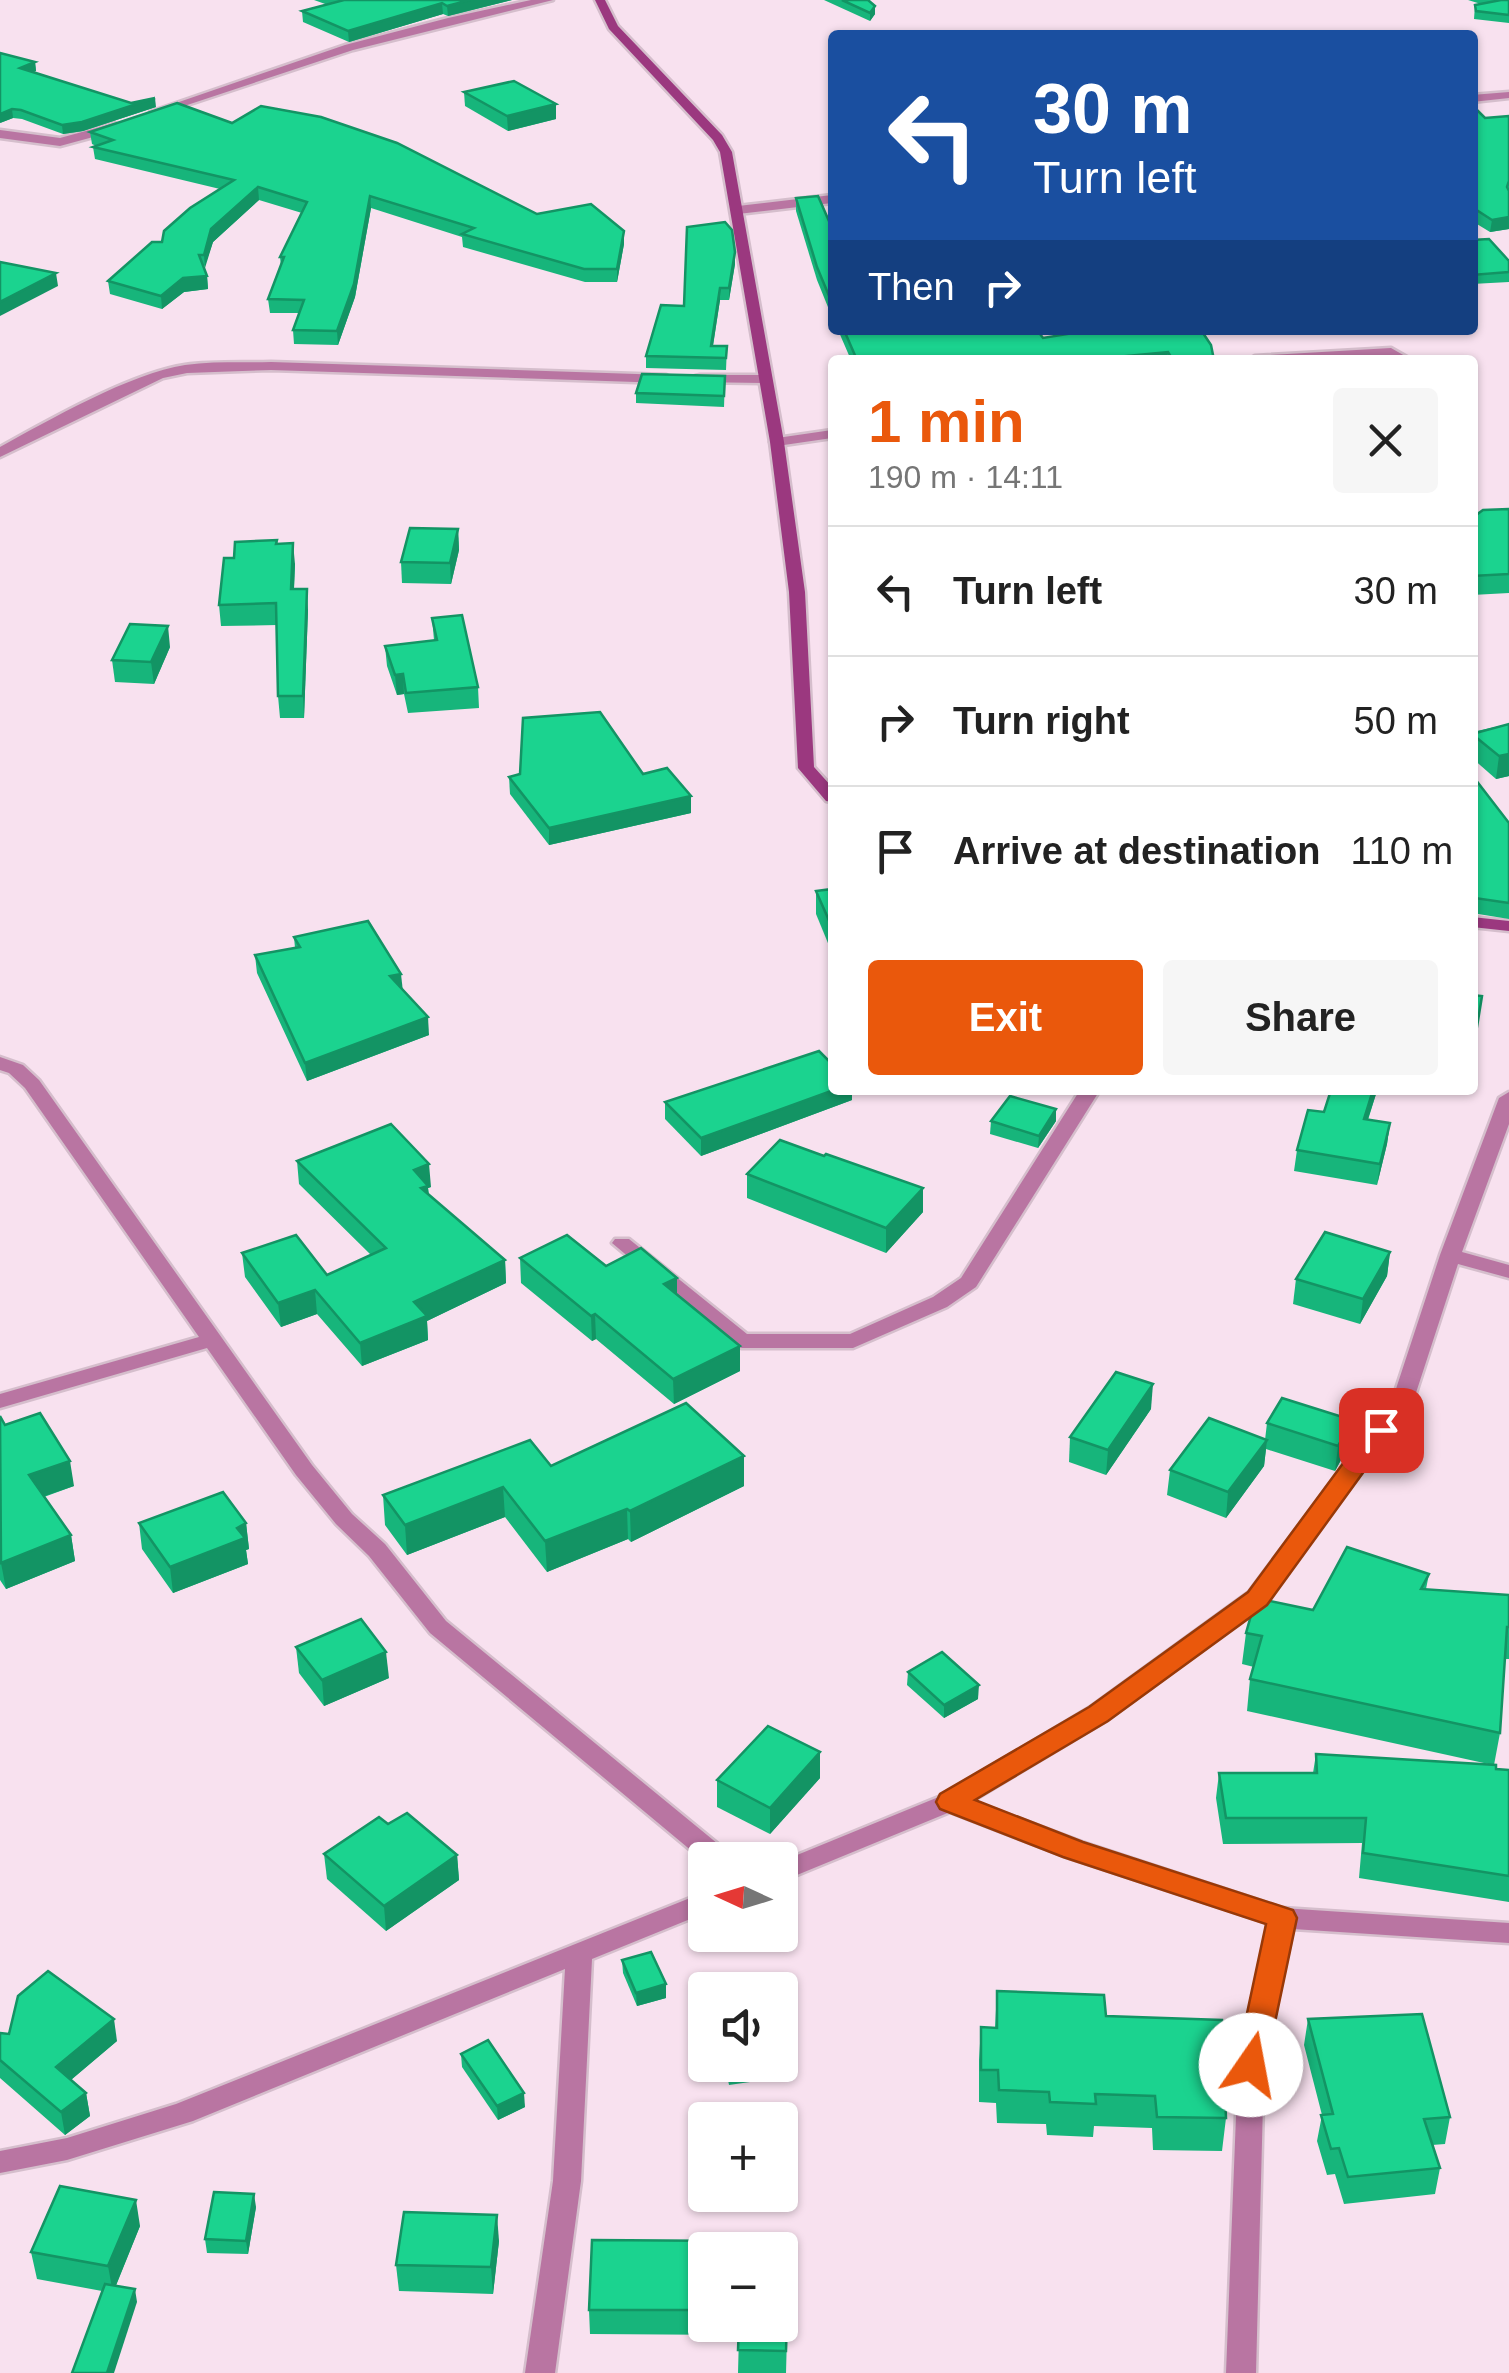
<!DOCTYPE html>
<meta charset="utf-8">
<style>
:root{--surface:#fff;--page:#f6f6f6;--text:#222;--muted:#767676;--line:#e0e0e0;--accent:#ea580c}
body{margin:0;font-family:Helvetica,sans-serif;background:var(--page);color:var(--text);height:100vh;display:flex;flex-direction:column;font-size:38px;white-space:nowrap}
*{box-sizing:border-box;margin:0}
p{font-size:32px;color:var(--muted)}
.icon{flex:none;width:55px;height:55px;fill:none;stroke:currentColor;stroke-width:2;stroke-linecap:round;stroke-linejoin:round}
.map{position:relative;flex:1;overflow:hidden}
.details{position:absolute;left:828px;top:355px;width:650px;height:740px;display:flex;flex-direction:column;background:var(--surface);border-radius:10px;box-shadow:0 2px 8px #0004}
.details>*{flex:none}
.banner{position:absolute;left:828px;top:30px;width:650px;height:305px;border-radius:10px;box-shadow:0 2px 8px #0004;background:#1a4fa0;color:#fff;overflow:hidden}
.needle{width:65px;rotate:274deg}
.tools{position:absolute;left:688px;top:1842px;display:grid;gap:20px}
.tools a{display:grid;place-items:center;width:110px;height:110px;border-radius:10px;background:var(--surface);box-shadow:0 2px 8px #0004;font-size:50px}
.pin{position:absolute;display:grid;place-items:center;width:85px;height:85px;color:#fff;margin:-42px;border-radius:20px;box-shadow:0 5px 15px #0006}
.me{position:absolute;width:110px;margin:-55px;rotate:12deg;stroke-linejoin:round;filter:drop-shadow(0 0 8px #0008)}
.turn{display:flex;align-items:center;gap:35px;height:210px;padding:0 40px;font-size:45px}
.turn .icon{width:130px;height:130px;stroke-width:2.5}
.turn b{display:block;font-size:70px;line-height:85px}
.then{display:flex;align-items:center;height:95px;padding:0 40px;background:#0003;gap:20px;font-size:38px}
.round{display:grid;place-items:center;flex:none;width:105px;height:105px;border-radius:10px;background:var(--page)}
.headline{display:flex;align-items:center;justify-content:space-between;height:170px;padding:0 40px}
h1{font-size:60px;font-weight:600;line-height:75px;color:var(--accent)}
.cta{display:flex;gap:20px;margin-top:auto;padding:20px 40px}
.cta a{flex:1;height:115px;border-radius:10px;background:var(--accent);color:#fff;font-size:40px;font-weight:600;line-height:115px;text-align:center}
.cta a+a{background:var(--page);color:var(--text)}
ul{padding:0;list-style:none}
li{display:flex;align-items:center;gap:30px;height:130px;padding:0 40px;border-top:2px solid var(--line)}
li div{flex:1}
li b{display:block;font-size:38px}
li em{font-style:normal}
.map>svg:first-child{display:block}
</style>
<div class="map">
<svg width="1509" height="2373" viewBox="0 0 1509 2373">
<rect width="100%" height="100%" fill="#f8e1ef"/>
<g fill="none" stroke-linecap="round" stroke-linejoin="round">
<defs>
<g id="street">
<path d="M531 0H553L353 50 160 114 150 112 345 45 448 18Z"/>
<path d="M1509 92V98L1472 102V95Z"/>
<path d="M115 123 121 127 119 130 60 146 0 138V130L60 138Z"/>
<path d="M832 195V203L738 214 732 210 738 206Z"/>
<path d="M1391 348 1412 360H1395L1389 356 1248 360 1255 356Z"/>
<path d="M271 362 666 375 673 379 666 383 271 370 187 373 163 378 0 457V447C49 420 131 373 185 365 213 361 243 363 271 362Z"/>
<path d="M700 375H763L770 379 763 383 695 382V376Z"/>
<path d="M832 430V438L777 446 770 442 777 438Z"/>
<path d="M0 1057 23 1065 39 1080 312 1465 352 1514 385 1544 446 1621 729 1853 733 1860 705 1862 430 1633 369 1556 336 1524 296 1475 207 1348 0 1408V1394L199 1337 25 1088 9 1073 0 1070Z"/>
<path d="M1080 1090H1100L976 1287 947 1307 853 1348H742L735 1346 612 1243 615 1239H629L747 1334H850L933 1297 961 1278Z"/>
<path d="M1509 1092V1124L1462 1252 1509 1265V1278L1458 1264 1413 1402 1265 1604 1107 1720 972 1801 1082 1842 1282 1908 1509 1923V1943L1293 1929 1264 2065 1256 2373H1226L1238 2065 1268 1923 1064 1856 950 1812 780 1882V1862L941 1796 1089 1708 1249 1592 1392 1401 1440 1255 1499 1098Z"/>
<path d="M705 1892V1913L592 1959 581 2181 555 2373H525L553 2181 565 1969 193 2121 67 2160 0 2173V2151L67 2138 176 2104Z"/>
</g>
<g id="secondary">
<path d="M595 0H605L618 26 722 135 732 152 784 442 805 592 814 767 832 787V802L826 801 798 768 789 592 770 442 720 152 713 140 609 29Z"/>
<path d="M1472 917 1509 921V931L1472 927Z"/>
</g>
</defs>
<!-- street casing -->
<use href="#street" stroke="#d5becc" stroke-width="5"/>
<!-- secondary casing -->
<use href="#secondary" stroke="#d5becc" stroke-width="5"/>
<!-- street -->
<use href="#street" fill="#b975a2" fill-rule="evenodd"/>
<!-- secondary -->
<use href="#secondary" fill="#9b387f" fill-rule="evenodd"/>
</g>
<!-- wall -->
<g fill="#17b57b">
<path d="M314 0H512L448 16 443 14 349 42 303 22 302 11 328 5Z"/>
<path d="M824 0H868L875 14 870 21Z"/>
<path d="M1468 0H1509V23L1474 19 1475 5 1481 4Z"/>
<path d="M35 62 36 71 32 72 131 103 156 107 83 131 63 134 22 119 13 118 0 123Z"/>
<path d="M464 92 556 104V119L508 131 465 106Z"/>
<path d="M1472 105 1485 118 1509 116V229L1490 232 1472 221Z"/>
<path d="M232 123 537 214 624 231V244L617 282H585L463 247 462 237 371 208 355 297 338 345 294 344 293 330 299 313H270L268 299 281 266 280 257 302 213 259 200 213 242 204 268 207 276 208 289 184 292 162 309 110 294 108 281 162 242 220 189 95 159 93 147 96 146 92 144 90 132Z"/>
<path d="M796 198 832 228V317L817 280 796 211Z"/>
<path d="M1472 240 1509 261V282L1472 284Z"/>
<path d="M735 252V264L729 300H720L713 346H727L726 370 646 368V356Z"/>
<path d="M838 330H1037L1043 338 1092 330 1214 360H851Z"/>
<path d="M725 376 724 407 636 403V393Z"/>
<path d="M1509 509V593L1472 595V518Z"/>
<path d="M458 529 459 550 451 584 402 583 401 562Z"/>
<path d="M277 544 295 564 294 589 308 610 304 718H280L278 696 277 625 221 626 219 605 234 558Z"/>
<path d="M432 618 478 687 479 708 408 713 404 694 397 695 387 666 385 646 434 640Z"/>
<path d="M170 647 154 684 115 682 112 660Z"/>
<path d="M1509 724V776L1496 779 1472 758V732Z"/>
<path d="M520 774H643L691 813 549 845 510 794 509 777Z"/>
<path d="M1472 775 1509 823V919L1472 913Z"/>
<path d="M832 889V948H830L816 914V891Z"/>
<path d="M294 937 403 990 429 1035 307 1081 257 973 255 955 295 948Z"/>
<path d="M1472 995 1482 996 1473 1054H1472Z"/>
<path d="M832 1090H852V1100L701 1156 665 1119V1102Z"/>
<path d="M1376 1094 1368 1120 1390 1123 1387 1144 1377 1185 1294 1171 1297 1150 1324 1112Z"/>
<path d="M1056 1109V1121L1038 1148 990 1134 991 1121Z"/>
<path d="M824 1156 923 1188V1212L886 1253 747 1198V1174Z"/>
<path d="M297 1161 431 1187 428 1188 429 1195 505 1260 506 1283 427 1321 428 1340 362 1366 317 1314 281 1327 245 1277 242 1253 327 1275 371 1255 299 1184Z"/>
<path d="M1390 1252 1387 1276 1360 1324 1293 1304 1296 1279Z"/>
<path d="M520 1258 606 1266 677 1278V1295L740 1346V1371L674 1404 596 1339 592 1341 521 1283Z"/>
<path d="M1151 1409 1106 1475 1069 1462 1070 1437Z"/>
<path d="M0 1416 5 1425 74 1486 44 1497 71 1535 75 1561 6 1589 0 1580Z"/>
<path d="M1352 1420 1349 1445 1335 1471 1266 1449 1264 1466 1226 1518 1167 1495 1170 1470 1265 1440 1267 1423Z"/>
<path d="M551 1466 744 1486 631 1542 628 1539 547 1572 505 1517 407 1555 385 1525 383 1495Z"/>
<path d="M139 1523H246L249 1549 246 1550 248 1564 173 1593 142 1549Z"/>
<path d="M1429 1574 1426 1589 1509 1595V1659H1505L1500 1733 1494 1765 1496 1769 1509 1770V1902L1359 1878 1362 1843 1223 1844 1216 1798 1219 1773H1313L1316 1754 1493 1765 1247 1711 1250 1679 1254 1667 1242 1664 1246 1633Z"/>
<path d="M296 1647 389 1678 324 1706 299 1673Z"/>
<path d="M908 1672 978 1699 944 1718 907 1685Z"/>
<path d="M820 1752V1778L770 1834 717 1807V1780Z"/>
<path d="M388 1824 457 1855 459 1880 386 1931 327 1879 324 1854Z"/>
<path d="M622 1960 666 1984V1998L637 2006 623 1973Z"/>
<path d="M997 1991 1106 2016 1226 2118 1222 2151 1153 2150 1152 2128 1094 2126 1093 2137 1047 2135 1046 2124 997 2123 996 2103 979 2102V2060L981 2027 995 2028Z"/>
<path d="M1308 2019 1450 2117 1445 2144 1432 2145 1440 2168 1435 2194 1344 2204 1335 2174 1327 2175 1317 2141 1322 2115 1304 2045Z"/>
<path d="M0 2033 117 2041 71 2080 86 2093 90 2116 65 2135 0 2078Z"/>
<path d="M461 2054 525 2107 498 2120 462 2067Z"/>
<path d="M725 2065H770V2079L729 2085Z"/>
<path d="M256 2207 248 2254 207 2253 205 2239Z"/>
<path d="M140 2226 116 2285 137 2302 102 2291 37 2279 31 2252Z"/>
<path d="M499 2241 493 2294 399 2291 396 2265Z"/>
<path d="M705 2250V2325H780L789 2261 786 2373H738L739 2335 590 2334 589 2310Z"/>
</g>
<!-- shaded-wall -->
<g fill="#139464">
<path d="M470 0H512L448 16 447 6Z"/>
<path d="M442 3 443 14 349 42 348 31Z"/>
<path d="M875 6V14L870 21V13Z"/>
<path d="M35 62 36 71 21 77 20 68Z"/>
<path d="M155 98 156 107 83 131 63 134 62 125Z"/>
<path d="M556 104V119L508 131 507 116Z"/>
<path d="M12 109 13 118 0 123V114Z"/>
<path d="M258 187 259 200 213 242 205 268 204 255 211 229Z"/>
<path d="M370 196 371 208 355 297 338 345 337 331Z"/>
<path d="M1509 217V229L1490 232 1492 220Z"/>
<path d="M624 231V244L617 282V269Z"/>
<path d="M735 252V264L729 300V288Z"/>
<path d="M56 273 58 286 0 316V302Z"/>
<path d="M207 276 208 289 184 292 162 309 161 296 183 278Z"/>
<path d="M720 288V300L711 358V346Z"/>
<path d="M1168 352 1167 360H1085Z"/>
<path d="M458 529 459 550 451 584 450 563Z"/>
<path d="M293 543 295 564 293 610 291 589Z"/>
<path d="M307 589 308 610 304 718 303 696Z"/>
<path d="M168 626 170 647 154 684 151 662Z"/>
<path d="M403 674 404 694 397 695 395 675Z"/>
<path d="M1509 754V776L1496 779 1499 756Z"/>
<path d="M691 796V813L549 845V828Z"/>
<path d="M832 924V948H830L831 925Z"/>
<path d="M401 974 403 992 390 976Z"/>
<path d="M428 1017 429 1035 307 1081 305 1063Z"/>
<path d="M834 1090H852V1100L701 1156V1138Z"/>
<path d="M1373 1090H1376V1094L1361 1140 1364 1119Z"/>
<path d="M1056 1109V1121L1038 1148 1039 1136Z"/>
<path d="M1390 1123 1387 1144 1377 1185 1380 1164Z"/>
<path d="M429 1164 431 1187 428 1188 430 1209 414 1170Z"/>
<path d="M923 1188V1212L886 1253V1228Z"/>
<path d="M1390 1252 1387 1276 1360 1324 1363 1299Z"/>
<path d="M505 1260 506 1283 427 1321 428 1340 362 1366 360 1343 414 1302Z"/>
<path d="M677 1278V1302L664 1284Z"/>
<path d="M315 1290 317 1314 281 1327 278 1303Z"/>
<path d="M595 1314 596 1339 592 1341 591 1316Z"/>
<path d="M740 1346V1371L674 1404 673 1379Z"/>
<path d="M1153 1384 1151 1409 1106 1475 1108 1450Z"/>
<path d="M1352 1420 1349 1445 1335 1471 1338 1446Z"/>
<path d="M1267 1440 1264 1466 1226 1518 1228 1492Z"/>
<path d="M744 1456V1486L631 1542 630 1511Z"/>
<path d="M70 1461 74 1486 33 1500 29 1475Z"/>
<path d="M503 1487 505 1517 407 1555 405 1525Z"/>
<path d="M627 1509 628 1539 547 1572 545 1541Z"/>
<path d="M246 1523 249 1549 246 1550 248 1564 173 1593 170 1567 237 1528Z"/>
<path d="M71 1535 75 1561 6 1589 1 1563Z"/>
<path d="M386 1652 389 1678 324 1706 322 1680Z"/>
<path d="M979 1685 978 1699 944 1718V1705Z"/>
<path d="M820 1752V1778L770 1834V1808Z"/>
<path d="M457 1855 459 1880 386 1931 384 1906Z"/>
<path d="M666 1984V1998L637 2006 636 1993Z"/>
<path d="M114 2019 117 2041 60 2089 56 2067Z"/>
<path d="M86 2093 90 2116 65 2135 61 2112Z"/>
<path d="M524 2093 525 2107 498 2120 497 2106Z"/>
<path d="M254 2194 256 2207 248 2254 246 2241Z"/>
<path d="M136 2200 140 2226 113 2293 108 2266Z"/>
<path d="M497 2215 499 2241 493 2294 491 2267Z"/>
<path d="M135 2289 137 2302 114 2373H107Z"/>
</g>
<!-- building -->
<g fill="#1bd38f" stroke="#139464" stroke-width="2.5">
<path d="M344 0H470L447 6 442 3 348 31 302 11Z"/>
<path d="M842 0H868L875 6 870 13Z"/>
<path d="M1501 0H1509V15L1476 11 1475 5Z"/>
<path d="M0 53 35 62 20 68 131 103 155 98 82 122 62 125 21 110 12 109 0 114Z"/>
<path d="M514 81 556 104 507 116 464 92Z"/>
<path d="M177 103 232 123 261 106 321 117 397 143 537 214 591 204 624 231 617 269H584L462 234 474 228 370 196 354 284 337 331 293 330 304 300 268 299 284 257H280L307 202 258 187 211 229 204 255H199L207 276 183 278 161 296 108 281 152 242H162L164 231 190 208 234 180 93 147 113 140 90 132Z"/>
<path d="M1472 105 1485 118 1509 116V181L1507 187 1509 191V217L1492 220 1472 207Z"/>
<path d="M818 196 832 228V303L817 267 796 198Z"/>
<path d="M725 222 732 230 735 252 729 288H720L711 346H727L726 358 646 356 661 305 684 306 687 227Z"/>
<path d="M1489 239 1509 261V272L1472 275V240Z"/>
<path d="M0 262 56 273 0 302Z"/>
<path d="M844 330H1037L1043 338 1092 330H1201L1211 345 1214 360H1173L1168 352 1085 360H857Z"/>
<path d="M642 374 725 376 724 396 636 393Z"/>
<path d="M1509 509V574L1472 576V518L1483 510Z"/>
<path d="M410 528 458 529 450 563 401 562Z"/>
<path d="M277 540 276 544 293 543 291 589H307L303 696H278L276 603 219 605 224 558H234L235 542Z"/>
<path d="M462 615 478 687 406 693 403 674 395 675 385 646 437 640 432 618Z"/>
<path d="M130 624 168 626 151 662 112 660Z"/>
<path d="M600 712 643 774 667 768 691 796 549 828 509 777 520 774 523 718Z"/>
<path d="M1509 724V754L1499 756 1472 734Z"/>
<path d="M1472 775 1509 823V903L1475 898 1472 900Z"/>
<path d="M832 889V924L831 925 816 891Z"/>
<path d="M368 921 401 974 390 976 428 1017 305 1063 255 955 300 947 294 937Z"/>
<path d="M1472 995 1482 996 1476 1033H1472Z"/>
<path d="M819 1051 832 1064V1090H834L701 1138 665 1102Z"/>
<path d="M1331 1090H1373L1364 1119 1390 1123 1380 1164 1297 1150 1308 1110 1324 1112Z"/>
<path d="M1010 1096 1056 1109 1039 1136 991 1121Z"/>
<path d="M391 1124 429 1164 414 1170 428 1186 421 1188 505 1260 414 1302 427 1316 360 1343 315 1290 278 1303 242 1253 296 1235 327 1275 386 1248 297 1161Z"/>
<path d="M780 1140 824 1156 826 1154 923 1188 886 1228 747 1174Z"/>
<path d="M1325 1232 1390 1252 1363 1299 1296 1279Z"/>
<path d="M567 1235 606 1266 641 1248 677 1278 664 1284 740 1346 673 1379 595 1314 591 1316 520 1258Z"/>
<path d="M1116 1372 1153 1384 1108 1450 1070 1437Z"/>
<path d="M1282 1398 1352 1420 1338 1446 1267 1423Z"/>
<path d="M686 1403 744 1456 630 1511 627 1509 545 1541 503 1487 405 1525 383 1495 530 1440 551 1466Z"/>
<path d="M40 1413 70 1461 29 1475 71 1535 1 1563 0 1416 5 1425Z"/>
<path d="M1209 1418 1267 1440 1228 1492 1170 1470Z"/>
<path d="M223 1492 246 1523 237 1528 245 1538 170 1567 139 1523Z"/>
<path d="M1347 1547 1429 1574 1421 1589 1509 1595V1627H1507L1500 1733 1250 1679 1262 1636 1246 1633 1256 1598 1313 1610Z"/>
<path d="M361 1619 386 1652 322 1680 296 1647Z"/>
<path d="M942 1652 979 1685 944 1705 908 1672Z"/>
<path d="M768 1726 820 1752 770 1808 717 1780Z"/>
<path d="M1316 1754 1496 1765V1769L1509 1770V1876L1363 1853 1366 1818H1226L1219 1773H1317Z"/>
<path d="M407 1813 457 1855 384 1906 324 1854 379 1817 388 1824Z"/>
<path d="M651 1952 666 1984 636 1993 622 1960Z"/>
<path d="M48 1971 114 2019 56 2067 86 2093 61 2112 0 2060V2033L9 2034 18 1996Z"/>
<path d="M997 1991 1104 1995 1106 2016 1222 2020 1226 2118 1157 2117 1155 2096 1095 2094 1096 2104 1050 2102 1049 2092 999 2090 998 2070H981V2027L997 2028Z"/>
<path d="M1422 2014 1450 2117 1424 2119 1440 2168 1348 2177 1339 2148 1331 2149 1321 2115 1333 2114 1308 2019Z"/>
<path d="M488 2040 524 2093 497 2106 461 2054Z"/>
<path d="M727 2065H770V2066L729 2071Z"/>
<path d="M60 2186 136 2200 108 2266 31 2252Z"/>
<path d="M214 2192 254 2194 246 2241 205 2239Z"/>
<path d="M404 2212 497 2215 491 2267 396 2265Z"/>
<path d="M592 2240 737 2241 736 2250H705V2310H589Z"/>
<path d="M780 2260 789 2261 786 2351 738 2350 739 2325H780Z"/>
<path d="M105 2284 135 2289 107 2373H72Z"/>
</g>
<!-- route -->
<path fill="#ea580c" stroke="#983908" stroke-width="2.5" d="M1381 1422 1394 1430 1267 1605 1108 1721 975 1800 1083 1842 1293 1910 1297 1918 1266 2065 1262 2074 1251 2077 1240 2074 1236 2065 1266 1924 1063 1857 940 1809 936 1802 940 1794 1089 1707 1248 1592 1372 1424Z"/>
</svg>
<div class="tools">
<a><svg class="needle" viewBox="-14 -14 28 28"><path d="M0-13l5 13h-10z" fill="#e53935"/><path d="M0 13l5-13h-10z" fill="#767676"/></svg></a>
<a><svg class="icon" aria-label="sound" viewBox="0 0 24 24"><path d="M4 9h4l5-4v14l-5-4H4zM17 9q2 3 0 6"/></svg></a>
<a>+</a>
<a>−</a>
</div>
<div class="pin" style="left:1381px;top:1430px;background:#d93025"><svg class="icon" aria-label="arrive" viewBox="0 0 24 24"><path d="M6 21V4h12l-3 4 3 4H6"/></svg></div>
<svg class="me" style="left:1251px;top:2065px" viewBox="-20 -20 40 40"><circle r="19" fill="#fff"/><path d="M0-13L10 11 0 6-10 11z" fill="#ea580c"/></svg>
<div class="banner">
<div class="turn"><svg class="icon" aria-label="left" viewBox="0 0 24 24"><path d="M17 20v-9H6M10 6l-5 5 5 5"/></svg><div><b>30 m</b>Turn left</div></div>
<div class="then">Then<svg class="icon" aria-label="right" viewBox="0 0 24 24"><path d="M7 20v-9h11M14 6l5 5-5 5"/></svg></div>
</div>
<section class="details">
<div class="headline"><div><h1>1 min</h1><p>190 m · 14:11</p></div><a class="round"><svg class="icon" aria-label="close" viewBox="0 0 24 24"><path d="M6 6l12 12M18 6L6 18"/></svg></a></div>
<ul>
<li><svg class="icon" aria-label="left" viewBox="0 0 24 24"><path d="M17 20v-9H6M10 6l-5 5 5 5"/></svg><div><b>Turn left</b></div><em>30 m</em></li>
<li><svg class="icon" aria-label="right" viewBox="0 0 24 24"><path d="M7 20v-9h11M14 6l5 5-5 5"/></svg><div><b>Turn right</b></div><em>50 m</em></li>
<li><svg class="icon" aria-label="arrive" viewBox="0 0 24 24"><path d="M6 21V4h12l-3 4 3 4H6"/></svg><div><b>Arrive at destination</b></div><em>110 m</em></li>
</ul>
<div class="cta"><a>Exit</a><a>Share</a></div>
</section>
</div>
